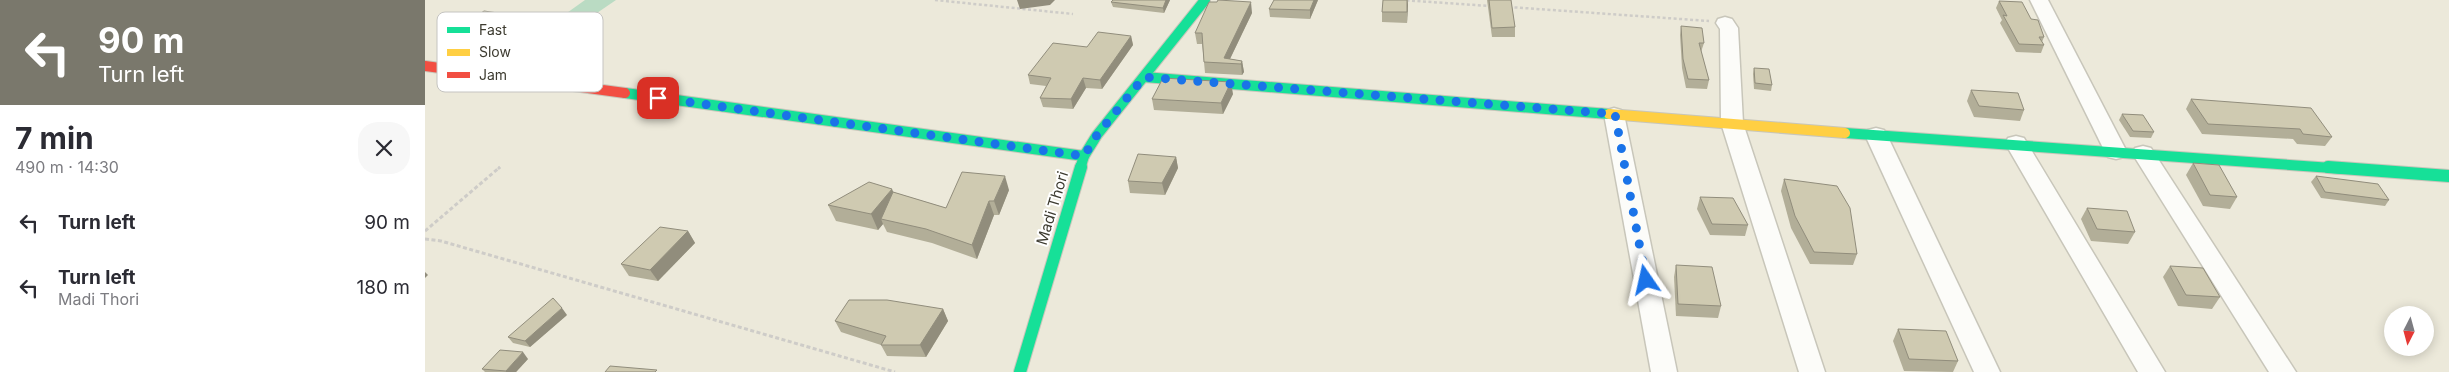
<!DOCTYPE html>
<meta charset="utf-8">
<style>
:root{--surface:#fff;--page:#f7f7f7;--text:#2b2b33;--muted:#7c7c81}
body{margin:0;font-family:Inter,sans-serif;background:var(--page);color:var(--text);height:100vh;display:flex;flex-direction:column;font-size:19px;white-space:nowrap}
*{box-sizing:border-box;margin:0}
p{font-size:16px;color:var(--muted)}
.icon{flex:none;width:28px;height:28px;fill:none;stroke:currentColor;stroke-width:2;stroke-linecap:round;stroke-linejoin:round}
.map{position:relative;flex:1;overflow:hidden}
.drawer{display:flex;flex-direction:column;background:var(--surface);width:425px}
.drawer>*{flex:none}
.banner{background:#7a786c;color:#fff;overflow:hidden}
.needle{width:32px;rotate:186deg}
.buttons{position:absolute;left:1959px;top:306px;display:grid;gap:10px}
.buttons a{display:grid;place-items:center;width:50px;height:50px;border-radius:50%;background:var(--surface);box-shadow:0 2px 12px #0003;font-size:25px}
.pin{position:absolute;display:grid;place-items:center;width:42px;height:42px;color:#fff;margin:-21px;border-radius:10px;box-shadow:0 2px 8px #0006}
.me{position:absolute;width:55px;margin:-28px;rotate:349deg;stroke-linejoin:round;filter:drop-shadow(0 0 4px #0008)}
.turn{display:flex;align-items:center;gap:18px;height:105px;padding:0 15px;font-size:22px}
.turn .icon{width:65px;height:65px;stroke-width:2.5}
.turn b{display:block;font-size:35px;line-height:42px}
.round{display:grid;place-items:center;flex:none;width:52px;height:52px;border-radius:20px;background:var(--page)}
.head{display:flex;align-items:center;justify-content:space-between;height:85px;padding:0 15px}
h1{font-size:30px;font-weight:700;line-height:38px}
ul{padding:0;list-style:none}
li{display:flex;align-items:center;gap:15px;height:65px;padding:0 15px}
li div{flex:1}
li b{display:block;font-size:19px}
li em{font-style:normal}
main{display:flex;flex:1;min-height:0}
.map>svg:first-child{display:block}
</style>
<main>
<section class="drawer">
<div class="banner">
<div class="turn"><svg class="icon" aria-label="left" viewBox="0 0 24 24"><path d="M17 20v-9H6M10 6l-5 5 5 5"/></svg><div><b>90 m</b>Turn left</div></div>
</div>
<div class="head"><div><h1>7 min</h1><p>490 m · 14:30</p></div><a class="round"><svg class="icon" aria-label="close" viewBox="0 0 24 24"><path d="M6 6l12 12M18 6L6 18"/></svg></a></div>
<ul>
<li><svg class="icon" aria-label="left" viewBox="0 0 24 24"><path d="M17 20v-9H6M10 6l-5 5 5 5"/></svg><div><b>Turn left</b></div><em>90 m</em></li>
<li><svg class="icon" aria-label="left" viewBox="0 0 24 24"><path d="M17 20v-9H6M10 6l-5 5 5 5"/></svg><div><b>Turn left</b><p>Madi Thori</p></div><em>180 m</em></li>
</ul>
</section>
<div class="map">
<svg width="2024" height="372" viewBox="0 0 2024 372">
<rect width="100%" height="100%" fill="#ece9da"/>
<!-- green -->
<path fill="#badbc3" d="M160 0H191L90 69 66 67Z"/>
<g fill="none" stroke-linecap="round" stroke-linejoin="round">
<defs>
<g id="street">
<path d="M1605 0H1623L1702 152 1699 157 1691 159 1683 157 1680 152Z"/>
<path d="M1300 17 1307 19 1313 28 1318 123 1400 372H1374L1296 123 1295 29 1291 23 1293 19Z"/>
<path d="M1189 108 1196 110 1199 114 1252 372H1226L1179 114 1182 110Z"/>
<path d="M1451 128 1459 130 1462 135 1575 372H1549L1440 135 1443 130Z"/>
<path d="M1591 136 1599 138 1602 143 1740 372H1713L1580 143 1583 138Z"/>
<path d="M1718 146 1726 148 1871 372H1844L1707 153 1710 148Z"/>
</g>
<g id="fast-far1">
<path d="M719 77 1184 114"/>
<path d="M200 93 659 156"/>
<path d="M1420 133 1921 169"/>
<path d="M655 169 659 156 672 135 780 0"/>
</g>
<g id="fast">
<path d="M1903 167 2024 176"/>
<path d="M595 372 656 167"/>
</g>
<path id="slow" d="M1184 114 1420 133"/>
<path id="jam" d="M0 66 200 93"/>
</defs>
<!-- street casing -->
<use href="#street" stroke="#c8c6ba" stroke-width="3"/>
<!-- fast-far1 casing -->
<use href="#fast-far1" stroke="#c8c6ba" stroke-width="12"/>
<!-- fast casing -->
<use href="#fast" stroke="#c8c6ba" stroke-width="14"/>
<!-- slow casing -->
<use href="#slow" stroke="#c8c6ba" stroke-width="12"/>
<!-- jam casing -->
<use href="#jam" stroke="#c8c6ba" stroke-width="12"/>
<!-- path-far1 -->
<g stroke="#ceccc8" stroke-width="2.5" stroke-dasharray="3 2.5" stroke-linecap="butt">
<path d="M510 0 648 14"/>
<path d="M976 0 1065 6"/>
<path d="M1084 7 1284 21"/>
<path d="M73 169 75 167"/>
</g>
<!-- path -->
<g stroke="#ceccc8" stroke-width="3" stroke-dasharray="4 2.5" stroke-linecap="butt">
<path d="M0 231 75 167"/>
<path d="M0 239 16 241 470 372"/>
</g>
<!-- street -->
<use href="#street" fill="#fcfcf9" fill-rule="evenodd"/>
<!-- fast-far1 -->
<use href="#fast-far1" stroke="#16e098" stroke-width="10"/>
<!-- fast -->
<use href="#fast" stroke="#16e098" stroke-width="12"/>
<!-- slow -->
<use href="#slow" stroke="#ffcf43" stroke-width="10"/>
<!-- jam -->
<use href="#jam" stroke="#f24e42" stroke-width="10"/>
</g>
<!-- wall -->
<g fill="#b2ae98">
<path d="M688 0H745L739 13 688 7 686 2Z"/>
<path d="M893 0 885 19 845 17 844 9Z"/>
<path d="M958 0H983L982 23 957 22V12Z"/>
<path d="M1062 0H1086L1090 27V37H1067Z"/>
<path d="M1574 1 1606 19 1619 37 1617 42 1619 45 1616 53 1591 52 1575 23 1577 20 1571 8Z"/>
<path d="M827 13 805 59 817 61 819 72 817 75 780 73 779 62 777 44H772L770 33Z"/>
<path d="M113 26 90 43 38 37 32 29Z"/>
<path d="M1256 26 1279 43 1276 52 1284 80 1282 89 1261 88 1257 68 1255 35Z"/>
<path d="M706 36 708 45 677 89 661 88 648 109 618 107 615 98 621 86 605 84 603 75 662 47Z"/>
<path d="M1329 68 1347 85 1346 91 1329 89 1328 74Z"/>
<path d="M1546 90 1599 110 1595 121 1549 117 1542 101Z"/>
<path d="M808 94 798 114 729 110 727 99Z"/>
<path d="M1766 99 1907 137 1900 146 1872 144 1868 139 1777 134 1761 109Z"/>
<path d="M1697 114 1729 132 1726 138 1705 137 1694 120Z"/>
<path d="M751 157 753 168 740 195 705 193 703 181Z"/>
<path d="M1768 163 1812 197 1805 209 1778 206 1761 175Z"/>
<path d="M1891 176 1964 200 1960 206 1896 198 1886 182Z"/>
<path d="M1359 179 1432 254 1428 265 1385 264 1366 228 1356 191Z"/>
<path d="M584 190 574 215H569L552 259 507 243 462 232 458 224 453 230 411 221 403 205 468 192 521 208Z"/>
<path d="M1275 197 1323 225 1320 236 1285 235 1272 209Z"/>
<path d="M1662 208 1710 232 1703 244 1666 241 1656 219Z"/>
<path d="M263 231 270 243 233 281 204 276 196 264Z"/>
<path d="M1251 265 1296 306 1293 318 1251 316 1249 277Z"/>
<path d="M1745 266 1795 297 1787 309 1753 306 1738 277Z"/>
<path d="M518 309 523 321 501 357 462 356 456 345 416 332 410 321Z"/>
<path d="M142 315 105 347 88 343 83 337Z"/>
<path d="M1473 329 1533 361 1528 372 1479 371 1468 341Z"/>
<path d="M103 359 91 372H60L57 369Z"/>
</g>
<!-- shaded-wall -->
<g fill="#918d7c">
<path d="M592 0H630L625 5 595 9Z"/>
<path d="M741 0H745L739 13 738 8Z"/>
<path d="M889 0H893L885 19V10Z"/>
<path d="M982 0 983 5 982 23Z"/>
<path d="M826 2 827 13 803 63 799 58Z"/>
<path d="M108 18 113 26 90 43 85 34Z"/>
<path d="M706 36 708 45 677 89 675 80Z"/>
<path d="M817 61 819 72 817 75 816 64Z"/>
<path d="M658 78 661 88 648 109 646 99Z"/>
<path d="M806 82 808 94 798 114 796 103Z"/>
<path d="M751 157 753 168 740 195 737 183Z"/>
<path d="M580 176 584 190 574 215 569 201Z"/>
<path d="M467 189 474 205 456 219 458 224 453 230 446 214Z"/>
<path d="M564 201 569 215 552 259 547 245Z"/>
<path d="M263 231 270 243 233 281 225 270Z"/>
<path d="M0 272 3 275 0 278Z"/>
<path d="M137 308 142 315 105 347 100 341Z"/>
<path d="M518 309 523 321 501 357 495 345Z"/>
<path d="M98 352 103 359 91 372H81V371Z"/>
</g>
<!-- building -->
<g fill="#cfcab1" stroke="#918d7c">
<path d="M688 0H741L738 8 686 2Z"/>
<path d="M793 0 826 2 799 58 817 61 816 64 779 62 777 33H770L784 2H792Z"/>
<path d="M849 0H889L885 10 844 9Z"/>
<path d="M958 0H982V12H957Z"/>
<path d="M1064 0H1086L1090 27 1067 28Z"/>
<path d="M1574 1 1597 2 1606 19 1613 20 1619 37H1614L1619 45 1594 44 1578 15 1582 16Z"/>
<path d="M59 11 108 18 85 34 32 29Z"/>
<path d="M1256 26 1277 28 1279 43H1274L1284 80 1263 79 1258 59Z"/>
<path d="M673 32 706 36 675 80 658 78 646 99 615 98 626 78 603 75 628 43 662 47Z"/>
<path d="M1329 68 1344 69 1347 85 1330 83Z"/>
<path d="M738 78 806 82 796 103 727 99Z"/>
<path d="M1546 90 1593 93 1599 110 1554 106Z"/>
<path d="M1766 99 1886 108 1907 137 1878 134 1875 129 1783 124Z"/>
<path d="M1697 114 1718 115 1729 132 1708 131Z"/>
<path d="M713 154 751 157 737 183 703 181Z"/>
<path d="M1768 163 1794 165 1812 197 1785 195Z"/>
<path d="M537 172 580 176 569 201H564L547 245 501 229 456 219 468 192 521 208Z"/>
<path d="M1891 176 1953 184 1964 200 1900 192Z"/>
<path d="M1359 179 1412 186 1425 208 1432 254 1389 252 1370 216Z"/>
<path d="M444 182 467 189 446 214 403 205Z"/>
<path d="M1275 197 1308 198 1323 225 1287 224Z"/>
<path d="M1662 208 1702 211 1710 232 1672 229Z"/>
<path d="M235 227 263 231 225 270 196 264Z"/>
<path d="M1251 265 1287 267 1296 306 1253 304Z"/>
<path d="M1745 266 1778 268 1795 297 1761 295Z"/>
<path d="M128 298 137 308 100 341 83 337Z"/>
<path d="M424 300H462L518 309 495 345H456L461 336 410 321Z"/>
<path d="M1473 329 1521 331 1533 361 1484 359Z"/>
<path d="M75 350 98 352 81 371 57 369Z"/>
<path d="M185 366 232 370 230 372H180Z"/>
</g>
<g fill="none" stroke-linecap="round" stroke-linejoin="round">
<!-- route -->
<path stroke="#1a73e8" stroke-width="9" stroke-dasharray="0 16.2" d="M233 98 659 156 672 135 719 77 1190 114 1221 280"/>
</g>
<g text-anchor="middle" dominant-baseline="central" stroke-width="4" stroke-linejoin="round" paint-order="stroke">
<!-- street labels -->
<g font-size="15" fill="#3d3b30" stroke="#fff">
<text transform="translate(627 208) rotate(-73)">Madi Thori</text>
</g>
</g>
<!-- legend -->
<rect x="12" y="12" width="166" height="80" rx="8" fill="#fff" stroke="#c5c4c1" stroke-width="1"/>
<rect x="22" y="27" width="23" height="6" fill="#16e098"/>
<rect x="22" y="49" width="23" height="7" fill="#ffcf43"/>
<rect x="22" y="72" width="23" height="6" fill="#f24e42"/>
<g font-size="14" fill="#3d3b30">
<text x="54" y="35">Fast</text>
<text x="54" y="57">Slow</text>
<text x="54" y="80">Jam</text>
</g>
</svg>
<div class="buttons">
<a><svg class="needle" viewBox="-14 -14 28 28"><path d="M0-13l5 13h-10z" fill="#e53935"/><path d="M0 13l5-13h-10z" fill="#7c7c81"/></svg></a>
</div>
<div class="pin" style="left:233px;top:98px;background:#d93025"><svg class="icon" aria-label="arrive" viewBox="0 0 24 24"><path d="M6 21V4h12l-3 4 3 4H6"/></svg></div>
<svg class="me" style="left:1221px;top:280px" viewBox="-20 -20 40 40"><path d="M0-17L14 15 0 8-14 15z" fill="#1a73e8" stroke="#fff" stroke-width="4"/></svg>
</div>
</main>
